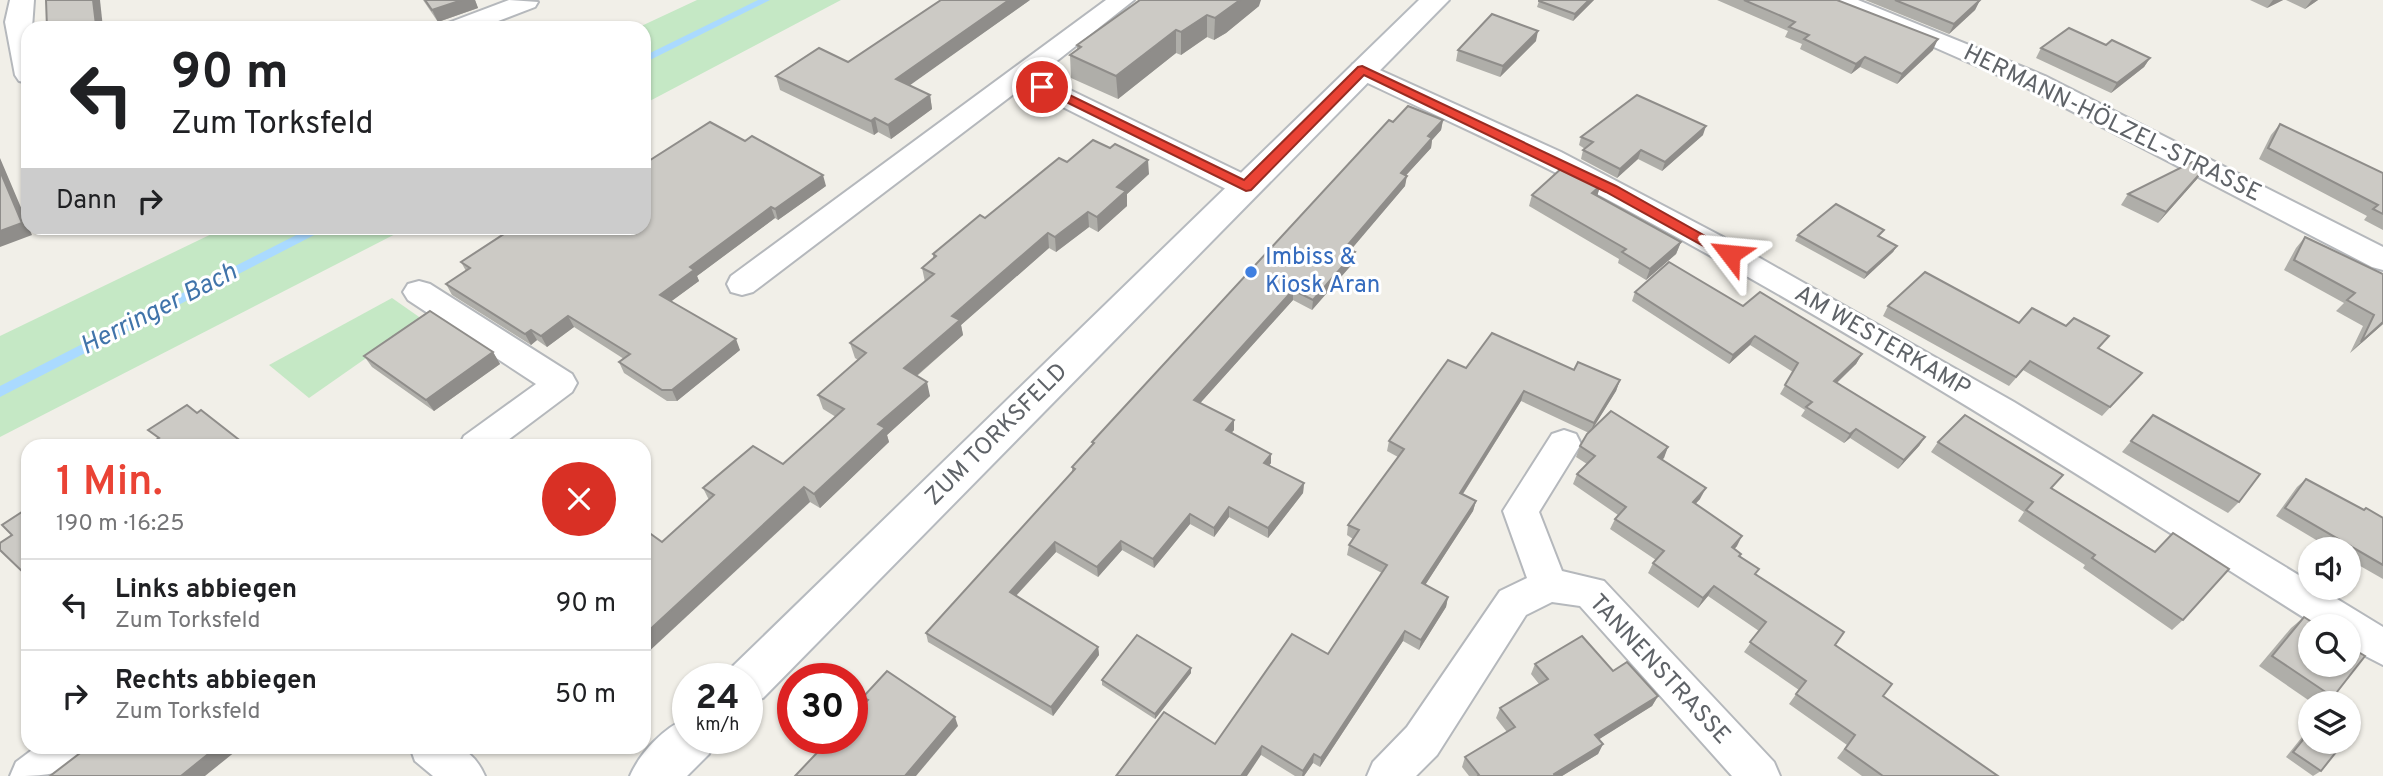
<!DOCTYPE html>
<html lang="de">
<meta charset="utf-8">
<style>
:root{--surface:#fff;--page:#f2f2f2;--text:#202124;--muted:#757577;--line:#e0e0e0;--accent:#ea4335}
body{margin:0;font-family:Overpass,sans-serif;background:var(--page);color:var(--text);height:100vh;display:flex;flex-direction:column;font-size:26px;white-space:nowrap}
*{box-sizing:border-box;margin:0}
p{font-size:23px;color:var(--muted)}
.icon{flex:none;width:38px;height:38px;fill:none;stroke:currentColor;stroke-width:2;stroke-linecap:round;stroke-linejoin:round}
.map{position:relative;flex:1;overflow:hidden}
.sheet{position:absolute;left:21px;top:439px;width:630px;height:315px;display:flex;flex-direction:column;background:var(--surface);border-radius:21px;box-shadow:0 2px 5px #0004}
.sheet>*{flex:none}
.guide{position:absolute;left:21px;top:21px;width:630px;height:214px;border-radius:21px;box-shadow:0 2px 5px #0004;background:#fff;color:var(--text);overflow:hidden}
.tools{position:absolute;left:2298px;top:537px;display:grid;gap:14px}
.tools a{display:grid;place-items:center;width:63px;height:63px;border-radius:50%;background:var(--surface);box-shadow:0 2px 5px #0004;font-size:35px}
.speed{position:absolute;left:672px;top:663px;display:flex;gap:14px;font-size:35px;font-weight:700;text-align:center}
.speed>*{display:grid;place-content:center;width:91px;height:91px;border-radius:50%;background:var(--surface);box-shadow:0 2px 5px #0004;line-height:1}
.speed small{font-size:18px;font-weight:400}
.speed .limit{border:10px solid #d22;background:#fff;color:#111}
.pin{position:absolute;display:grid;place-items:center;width:60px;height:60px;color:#fff;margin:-30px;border:4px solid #fff;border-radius:50%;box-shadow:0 2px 7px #0007}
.me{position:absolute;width:77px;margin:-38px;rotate:299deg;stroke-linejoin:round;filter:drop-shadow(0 0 5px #0008)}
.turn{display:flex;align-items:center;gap:24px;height:147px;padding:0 35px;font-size:32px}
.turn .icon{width:91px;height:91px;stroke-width:2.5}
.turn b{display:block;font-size:49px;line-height:60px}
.then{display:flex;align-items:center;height:66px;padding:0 35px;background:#0003;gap:14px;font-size:26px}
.round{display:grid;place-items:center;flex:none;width:74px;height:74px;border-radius:37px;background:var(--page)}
.head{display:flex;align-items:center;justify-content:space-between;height:119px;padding:0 35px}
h1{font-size:42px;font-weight:600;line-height:52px;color:var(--accent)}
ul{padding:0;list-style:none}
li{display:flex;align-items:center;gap:21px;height:91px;padding:0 35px;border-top:2px solid var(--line)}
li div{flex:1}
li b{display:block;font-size:26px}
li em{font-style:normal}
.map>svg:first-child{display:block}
</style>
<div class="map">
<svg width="2383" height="776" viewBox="0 0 2383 776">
<rect width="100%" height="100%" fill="#f1efe8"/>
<!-- green -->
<g fill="#c5e8c5">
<path d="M697 0H841L644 104V28H637Z"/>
<path d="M224 228H407L0 437V336Z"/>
<path d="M392 298 422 319 309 398 269 365Z"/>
</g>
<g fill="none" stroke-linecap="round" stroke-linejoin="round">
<!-- stream -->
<g fill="#aadaff" fill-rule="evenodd">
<path d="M758 0H770L644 63V56Z"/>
<path d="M310 228H323L322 231 0 397V386Z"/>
</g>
<defs>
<g id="minor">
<path d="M10 0H34L32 28H28V83L19 81 15 75 5 22Z"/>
<path d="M509 0 538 2 535 7 480 28H444L448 23Z"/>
<path d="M1106 0H1134L1039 75 1256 180 1260 187 1256 194 1246 196 1236 194 1023 87 753 292 742 295 731 292 727 284 731 276Z"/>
<path d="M1824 0H1858L2045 76 2383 247V270L2372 267 2027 88 1918 40 1827 5Z"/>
<path d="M1362 62 1561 152 1721 236 2014 402 2310 582V588H2319L2383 627V665L2348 647V626H2317C2081 476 1846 326 1599 195 1518 152 1435 115 1353 76L1349 70 1353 64Z"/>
<path d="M419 281 430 284 572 374 577 383 572 392 500 446H459L464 436 536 384 408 300 403 292 408 284Z"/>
<path d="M1564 430 1576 434 1581 444 1539 512 1562 571 1604 581 1774 762 1780 776H1732L1580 606 1552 602 1526 615 1437 755 1416 776H1367L1373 762 1407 727 1500 591 1527 578 1503 511 1552 434Z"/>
<path d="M36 747H90C74 776 44 776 10 776L16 762Z"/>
<path d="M410 747C445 747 468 738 485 776H433L415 761Z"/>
</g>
<g id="secondary">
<path d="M1419 0H1449L763 698 747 704V679H726L731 668Z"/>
<path d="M688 718V738H716L709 754 687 776H630C640 753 664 727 688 718Z"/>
</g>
</defs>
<!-- minor casing -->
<use href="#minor" stroke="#b5b8bc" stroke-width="4"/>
<!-- secondary casing -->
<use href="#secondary" stroke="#b6babf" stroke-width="4"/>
<!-- minor -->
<use href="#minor" fill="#fff" fill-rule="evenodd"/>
<!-- secondary -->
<use href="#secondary" fill="#fff" fill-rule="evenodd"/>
</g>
<!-- wall -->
<g fill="#afaea9">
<path d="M423 0H475L478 8 438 22Z"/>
<path d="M1030 0 909 85 930 95 932 109 891 139 878 132 874 135 780 90 776 76 848 62Z"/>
<path d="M1140 0 1259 6 1226 33 1214 40 1207 37 1181 55 1176 53 1118 99 1071 78 1070 55 1077 50V45Z"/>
<path d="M1594 0 1573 21 1537 7 1539 1Z"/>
<path d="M1717 0H1837L1933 50 1897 84 1860 67 1851 74 1800 49 1802 44 1785 37 1788 31Z"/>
<path d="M1865 0H1980L1975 10 1949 34Z"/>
<path d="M2250 0H2283L2267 8Z"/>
<path d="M2286 0H2318L2305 9Z"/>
<path d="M1536 41 1500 77 1456 61 1458 50Z"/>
<path d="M2106 45 2150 58 2144 67 2111 93 2036 58 2041 48Z"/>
<path d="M1443 120 1441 130 1432 140 1431 148 1406 175 1405 186 1350 250 1355 252 1354 262 1312 310 1293 300 1200 403 1234 430 1231 433 1271 454V463L1269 465 1304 483 1303 493 1268 538 1229 517 1214 537 1190 524 1154 568 1122 550 1098 577 1056 552 1016 596 1098 647 1099 655 1053 716 928 642 926 633 1072 472V467L1092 445V442L1393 122Z"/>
<path d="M2280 124 2383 173V230L2364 220 2367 216 2259 159 2271 135Z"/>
<path d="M1703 135 1662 171 1638 159 1617 178 1581 159 1583 150 1585 149 1579 145 1581 137Z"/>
<path d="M1067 162 1149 174 1127 194V206L1098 232 1089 227 1056 252 1049 248 961 325 963 335 917 376 930 396 887 435 889 442 820 508 810 502 662 542 709 500 703 488 783 464 836 417 823 409 818 395 858 360 855 358 850 343 925 282 922 268 933 258V254Z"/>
<path d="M2197 179 2158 223 2121 205 2128 194Z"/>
<path d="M826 186 778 220 775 218 697 276 699 281 671 301 740 350 677 401H667L624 373 619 362 624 359 574 327 547 347 537 340 531 345 452 295 446 284 466 271 461 262Z"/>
<path d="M1600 186 1597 196 1681 242 1676 254 1646 280 1618 263 1619 259 1529 206 1532 195Z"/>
<path d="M1798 235 1880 237 1897 246 1893 252 1864 279 1795 241Z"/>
<path d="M2305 237 2383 324 2350 353 2363 326 2336 311 2344 303 2284 270 2296 248Z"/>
<path d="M1635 292 1743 306 1862 354 1856 364 1837 383 1925 437 1919 446 1898 469 1850 438 1844 443 1801 416 1805 410 1780 394 1793 372 1750 345 1729 364 1632 301Z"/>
<path d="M1888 306 2019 323 2099 349 2134 382 2102 416 2023 370 2009 386 1883 316Z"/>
<path d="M493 352 500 364 434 411 372 367 364 356Z"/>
<path d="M1466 368 1574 370 1620 380 1616 391 1593 428 1668 447 1662 460 1700 499 1695 504 1737 546 1734 549 1756 574 1835 645 1883 696 1998 776H1862L1837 758 1847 745 1789 704 1799 690 1744 652 1759 631 1708 596 1698 608 1648 573 1653 563 1656 560 1610 529 1615 519 1618 515 1573 484 1577 474 1587 464 1576 457 1580 446 1589 433 1521 401 1463 494 1476 501 1473 511 1425 585 1448 597 1446 607 1419 650 1403 641 1320 767 1313 763 1304 776H1295L1261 755 1215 744 1328 654 1382 573 1347 555 1349 545 1353 539 1347 535 1348 525 1398 457 1387 451 1389 441Z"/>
<path d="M2153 415 2239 502 2228 513 2122 452Z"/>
<path d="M1938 442 2051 488 2155 551 2183 620 2172 630 2083 568 2085 565 2018 521 2024 512 1931 452Z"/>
<path d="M2306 479 2364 510 2383 518V579L2348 559V550H2333L2276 516 2297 487Z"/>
<path d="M2304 617 2333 697 2324 704H2314L2259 666 2291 628Z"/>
<path d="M1535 664 1613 671 1658 696 1652 706 1599 739 1603 744 1598 754 1562 776H1469L1462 767 1465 757 1507 732 1496 718 1500 708 1539 684 1531 674Z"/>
<path d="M1191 673 1155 719 1102 685V680Z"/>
<path d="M2310 727V742L2321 771 2313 776 2286 757Z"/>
</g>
<!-- shaded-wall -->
<g fill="#8f8d8a">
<path d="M93 0H100L103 28H97L96 25Z"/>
<path d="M462 0H475L478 8 438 22 432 10Z"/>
<path d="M1009 0H1030L899 93 896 79Z"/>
<path d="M1240 0H1261L1259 6 1226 33 1214 40 1215 18Z"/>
<path d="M1589 0H1594L1573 21 1575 14Z"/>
<path d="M1980 0 1975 10 1949 34 1954 24Z"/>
<path d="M2273 0H2283L2267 8Z"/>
<path d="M2312 0H2318L2305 9 2311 1Z"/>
<path d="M1207 15V37L1181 55V32Z"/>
<path d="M1176 30V53L1118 99 1116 76Z"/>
<path d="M1538 31 1536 41 1500 77 1503 66Z"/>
<path d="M1938 39 1933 50 1897 84 1902 74Z"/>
<path d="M1865 57 1860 67 1851 74 1856 64Z"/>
<path d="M2150 58 2144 67 2111 93 2117 83Z"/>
<path d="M930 95 932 109 891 139 888 125Z"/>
<path d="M875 118 878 132 874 135 871 121Z"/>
<path d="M1443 120 1441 130 1432 140 1431 148 1399 183 1401 173 1428 136Z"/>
<path d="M1706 126 1703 135 1662 171 1665 162Z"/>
<path d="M1641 150 1638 159 1617 178 1620 169Z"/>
<path d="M0 158 28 224V228H29L32 235 0 247Z"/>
<path d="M1148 160 1149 174 1127 194V206L1098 232 1097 217 1117 187Z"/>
<path d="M2205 168 2197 179 2158 223 2166 212Z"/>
<path d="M823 175 826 186 778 220 775 209Z"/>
<path d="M1407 176 1405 186 1344 258 1345 248Z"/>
<path d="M1600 186 1597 197 1592 193Z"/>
<path d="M771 207 775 218 697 276 699 281 665 306 660 295 690 267Z"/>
<path d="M1088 212 1089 227 1056 252 1055 237Z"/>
<path d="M1048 233 1049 248 961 325 963 335 908 383 904 368 952 316Z"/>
<path d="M1681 242 1676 254 1646 280 1650 269Z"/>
<path d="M1897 246 1893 252 1864 279 1867 273Z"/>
<path d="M1355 252 1354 262 1312 310 1313 300Z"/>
<path d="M1293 290V300L1194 410V400Z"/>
<path d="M568 316 574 327 547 347 541 336Z"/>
<path d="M2383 322V324L2350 353 2361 342Z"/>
<path d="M531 330 537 340 531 345 525 334Z"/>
<path d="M1755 336 1750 345 1729 364 1733 355Z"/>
<path d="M736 339 740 350 677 401 672 390Z"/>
<path d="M493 352 500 364 434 411 426 400Z"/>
<path d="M1862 354 1856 364 1829 390 1834 381Z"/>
<path d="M1620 380 1616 391 1590 433 1594 423Z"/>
<path d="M927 382 930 396 887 435 889 442 820 508 814 494 878 424Z"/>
<path d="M1524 391 1521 401 1457 503 1460 493Z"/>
<path d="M1234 420V430L1225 440 1226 430Z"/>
<path d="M1856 429 1850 438 1844 443 1850 434Z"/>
<path d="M1925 437 1919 446 1898 469 1904 460Z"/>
<path d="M1668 447 1664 458 1654 468 1658 457Z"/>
<path d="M1271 454V463L1264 473V463Z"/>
<path d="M1304 483 1303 493 1268 538V528Z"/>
<path d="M804 487 810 502 644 656V635Z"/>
<path d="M1706 488 1700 499 1687 513 1693 502Z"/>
<path d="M1476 501 1473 511 1420 593 1422 583Z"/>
<path d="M1229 507V517L1214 537V528Z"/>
<path d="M1190 514V524L1154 568 1153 559Z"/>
<path d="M1742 536 1737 546 1726 558 1732 547Z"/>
<path d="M1121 541 1122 550 1098 577 1097 567Z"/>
<path d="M1055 542 1056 552 1011 601 1010 592Z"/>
<path d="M1714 586 1708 596 1698 608 1703 598Z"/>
<path d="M1448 597 1446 607 1419 650 1421 640Z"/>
<path d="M1405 631 1403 641 1320 767 1321 758Z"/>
<path d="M1098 647 1099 655 1053 716 1051 707Z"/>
<path d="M1191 668V673L1155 719V714Z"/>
<path d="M1658 696 1652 706 1590 745 1595 735Z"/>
<path d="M955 717 958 726 916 776H905Z"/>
<path d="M1603 744 1598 754 1562 776H1553L1554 774Z"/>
<path d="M1262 746 1261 755 1247 776H1241Z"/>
<path d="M217 747H241L205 776H181Z"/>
<path d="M1314 754 1313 763 1304 776H1302L1303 771Z"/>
</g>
<!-- building -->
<g fill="#cccac5" stroke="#8f8d8a" stroke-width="2">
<path d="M46 0H93L96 25 97 28H47Z"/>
<path d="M425 0H462L432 10Z"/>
<path d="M941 0H1009L896 79 930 95 888 125 875 118 871 121 776 76 819 48 848 62Z"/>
<path d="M1140 0H1240L1215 18 1207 15 1181 32 1176 30 1116 76 1070 55 1081 47 1077 45Z"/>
<path d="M1539 0H1589L1575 14 1539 1Z"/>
<path d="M1744 0H1837L1938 39 1902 74 1865 57 1856 64 1804 39 1809 35 1789 27 1795 22Z"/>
<path d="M1895 0H1980L1954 24Z"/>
<path d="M1492 14 1538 31 1503 66 1458 50Z"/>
<path d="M2069 28 2106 45 2112 40 2150 58 2117 83 2041 48Z"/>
<path d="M1637 95 1706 126 1665 162 1641 150 1620 169 1583 150 1593 142 1581 137Z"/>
<path d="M1408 106 1443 120 1428 136 1432 138 1401 173 1407 176 1345 248 1355 252 1313 300 1293 290 1194 400 1234 420 1226 430 1271 454 1264 463 1304 483 1268 528 1229 507 1214 528 1190 514 1153 559 1121 541 1097 567 1055 542 1010 592 1098 647 1051 707 926 633 1075 469 1072 467 1094 443 1092 442 1389 120 1393 122Z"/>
<path d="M710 122 745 141 752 136 823 175 775 209 771 207 690 267 694 270 660 295 736 339 672 390H662L619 362 630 354 568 316 541 336 531 330 525 334 446 284 470 268 461 262 513 228H644V164Z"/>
<path d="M2280 124 2383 173V214L2373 209 2378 205 2268 148Z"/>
<path d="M1093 140 1110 148 1115 144 1148 160 1117 187 1126 191 1097 217 1088 212 1055 237 1048 233 952 316 960 320 904 368 927 382 878 424 885 428 814 494 804 487 644 635V535L648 532 662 542 714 495 703 488 753 446 783 464 844 409 818 395 866 353 850 343 934 274 922 268 936 256 933 254 980 215 985 218 1059 158 1067 162Z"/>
<path d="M2192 162 2205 168 2166 212 2128 194Z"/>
<path d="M1563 167 1600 186 1592 193 1681 242 1650 269 1622 252 1626 249 1532 195Z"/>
<path d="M0 171 22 223 0 231Z"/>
<path d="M1836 204 1884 230 1878 236 1897 246 1867 273 1798 235Z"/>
<path d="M2305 237 2383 274V322L2361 342 2374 315 2347 300 2355 293 2294 260Z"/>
<path d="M1669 262 1743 306 1760 292 1862 354 1834 381 1925 437 1904 460 1856 429 1850 434 1806 407 1812 402 1785 385 1798 363 1755 336 1733 355 1635 292Z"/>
<path d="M1925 272 2019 323 2032 308 2066 326 2074 318 2109 336 2098 348 2142 373 2110 407 2030 361 2016 377 1888 306Z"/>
<path d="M430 311 493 352 426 400 364 356Z"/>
<path d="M1492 333 1574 370 1578 362 1620 380 1594 423 1524 391 1460 493 1476 501 1422 583 1448 597 1421 640 1405 631 1321 758 1314 754 1303 771 1262 746 1241 776H1116L1164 712 1215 744 1292 634 1328 654 1387 565 1349 545 1359 530 1348 525 1404 449 1389 441 1448 360 1466 368Z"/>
<path d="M187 405 197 413 201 410 247 446H146L159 438 148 430Z"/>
<path d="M1611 411 1668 447 1658 457 1706 488 1693 502 1742 536 1732 547 1741 554 1739 556 1759 569 1755 574 1844 632 1835 645 1892 684 1883 696 1998 776H1883L1845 749 1855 735 1796 694 1806 681 1750 642 1766 622 1714 586 1703 598 1653 563 1664 551 1615 519 1626 507 1577 474 1595 456 1580 446 1587 434Z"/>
<path d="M1965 415 2063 475 2051 488 2155 552 2173 533 2229 569 2183 620 2092 558 2095 555 2026 510 2033 502 1938 442Z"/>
<path d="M2153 415 2260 474 2239 502 2131 441Z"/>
<path d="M2306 479 2364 510 2366 508 2383 518V565L2285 508Z"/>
<path d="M28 508V577L0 550V543L12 535 2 525Z"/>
<path d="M2304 617 2318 626H2310V665H2348V646L2365 656 2333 697 2272 656Z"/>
<path d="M1137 635 1191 668 1155 714 1102 680Z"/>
<path d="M1582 636 1613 671 1627 662 1658 696 1595 735 1603 744 1554 774 1555 776H1478L1479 775 1465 757 1515 727 1500 708 1548 679 1535 664Z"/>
<path d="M887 671 955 717 905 776H795L831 738H852V716L868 700 863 697Z"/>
<path d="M2310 731V742H2344L2321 771 2293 752Z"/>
<path d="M88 747H217L181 776H50Z"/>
</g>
<!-- route -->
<path fill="#ea4335" stroke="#982c22" stroke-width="2" d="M1362 66 1616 186 1737 254 1735 258H1725L1606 192 1364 75 1251 190 1246 191 1036 87 1042 83 1047 84 1244 180 1358 67Z"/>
<!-- markers -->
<circle fill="#3f7fe0" stroke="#fff" stroke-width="2.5" cx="1251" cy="272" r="7"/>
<g text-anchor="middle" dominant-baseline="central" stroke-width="6" stroke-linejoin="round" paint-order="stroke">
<!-- street labels -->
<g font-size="24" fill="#5f6368" stroke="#fff">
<text transform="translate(2112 124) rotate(26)">HERMANN-HÖLZEL-STRASSE</text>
<text transform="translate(1882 342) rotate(30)">AM WESTERKAMP</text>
<text transform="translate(997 435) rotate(-45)">ZUM TORKSFELD</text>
<text transform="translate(1659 670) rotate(47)">TANNENSTRASSE</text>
</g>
<!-- shop labels -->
<g font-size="24" fill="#366cbe" stroke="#fff" text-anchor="start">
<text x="1265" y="258">Imbiss &amp;<tspan x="1265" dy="28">Kiosk Aran</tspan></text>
</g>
<!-- water labels -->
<g font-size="26" font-style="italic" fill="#4174aa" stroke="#fff">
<text transform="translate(159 310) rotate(-27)">Herringer Bach</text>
</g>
</g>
</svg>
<div class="tools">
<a><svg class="icon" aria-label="sound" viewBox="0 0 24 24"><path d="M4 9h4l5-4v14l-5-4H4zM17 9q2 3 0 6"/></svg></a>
<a><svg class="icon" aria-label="search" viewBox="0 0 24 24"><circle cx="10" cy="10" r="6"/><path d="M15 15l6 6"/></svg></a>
<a><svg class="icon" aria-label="layers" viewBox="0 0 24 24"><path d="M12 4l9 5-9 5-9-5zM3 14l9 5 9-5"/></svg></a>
</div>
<div class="speed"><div>24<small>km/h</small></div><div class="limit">30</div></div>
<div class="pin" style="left:1042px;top:87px;background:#d93025"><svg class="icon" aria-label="arrive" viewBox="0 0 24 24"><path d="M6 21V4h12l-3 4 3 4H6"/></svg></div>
<svg class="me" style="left:1730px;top:254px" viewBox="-20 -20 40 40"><path d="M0-17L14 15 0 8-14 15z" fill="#ea4335" stroke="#fff" stroke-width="4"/></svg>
<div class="guide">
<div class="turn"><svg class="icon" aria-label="left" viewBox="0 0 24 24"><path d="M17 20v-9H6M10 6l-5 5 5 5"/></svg><div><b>90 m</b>Zum Torksfeld</div></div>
<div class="then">Dann<svg class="icon" aria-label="right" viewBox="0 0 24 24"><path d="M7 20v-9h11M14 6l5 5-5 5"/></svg></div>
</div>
<section class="sheet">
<div class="head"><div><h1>1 Min.</h1><p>190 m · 16:25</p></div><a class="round" style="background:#d93025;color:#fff"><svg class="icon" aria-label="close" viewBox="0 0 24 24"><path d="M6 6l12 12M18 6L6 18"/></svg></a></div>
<ul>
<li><svg class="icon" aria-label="left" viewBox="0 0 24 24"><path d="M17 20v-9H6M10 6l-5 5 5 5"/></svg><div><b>Links abbiegen</b><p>Zum Torksfeld</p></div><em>90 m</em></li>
<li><svg class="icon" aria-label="right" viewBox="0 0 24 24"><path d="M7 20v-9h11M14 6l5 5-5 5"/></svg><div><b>Rechts abbiegen</b><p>Zum Torksfeld</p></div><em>50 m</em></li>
</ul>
</section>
</div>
